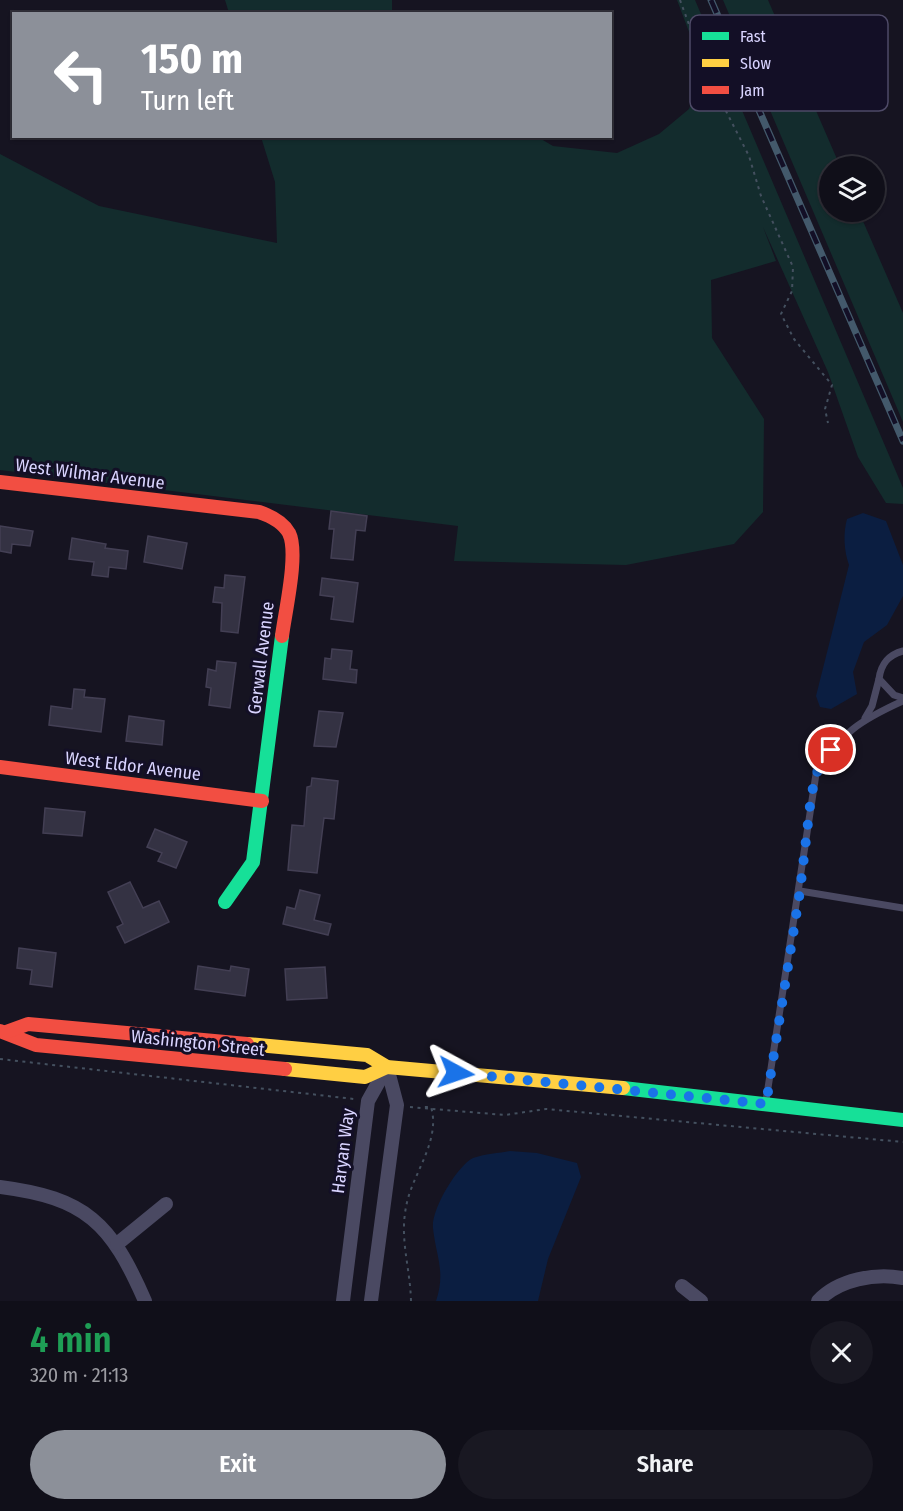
<!DOCTYPE html>
<meta charset="utf-8">
<style>
:root{--surface:#100f19;--page:#191822;--text:#f1f3f6;--muted:#9c9ca2;--line:#302f38;--accent:#8c9099}
body{margin:0;font-family:"Fira Sans Condensed",sans-serif;background:var(--page);color:var(--text);height:100vh;display:flex;flex-direction:column;font-size:22px;white-space:nowrap}
*{box-sizing:border-box;margin:0}
p{font-size:20px;color:var(--muted)}
.icon{flex:none;width:33px;height:33px;fill:none;stroke:currentColor;stroke-width:2;stroke-linecap:round;stroke-linejoin:round}
.map{position:relative;height:1301px;overflow:hidden}
.drawer{display:flex;flex-direction:column;background:var(--surface);flex:1}
.drawer>*{flex:none}
.top-card{position:absolute;left:12px;top:12px;width:600px;height:126px;border-radius:0px;box-shadow:0 2px 4px #0004,0 0 0 2px var(--line);background:#8c9099;color:#fff;overflow:hidden}
.fabs{position:absolute;left:819px;top:156px;display:grid;gap:12px}
.fabs a{display:grid;place-items:center;width:66px;height:66px;border-radius:50%;background:var(--surface);box-shadow:0 2px 4px #0004,0 0 0 2px var(--line);font-size:30px}
.pin{position:absolute;display:grid;place-items:center;width:51px;height:51px;color:#fff;margin:-26px;border:3px solid #fff;border-radius:50%;box-shadow:0 2px 6px #0007}
.me{position:absolute;width:66px;margin:-33px;rotate:95deg;stroke-linejoin:round;filter:drop-shadow(0 0 4px #0008)}
.turn{display:flex;align-items:center;gap:21px;height:126px;padding:0 30px;font-size:27px}
.turn .icon{width:78px;height:78px;stroke-width:2.5}
.turn b{display:block;font-size:42px;line-height:51px}
.round{display:grid;place-items:center;flex:none;width:63px;height:63px;border-radius:32px;background:var(--page)}
.overview{display:flex;align-items:center;justify-content:space-between;height:102px;padding:0 30px}
h1{font-size:36px;font-weight:600;line-height:45px;color:#1e9e55}
.button{display:flex;gap:12px;margin-top:auto;padding:12px 30px}
.button a{flex:1;height:69px;border-radius:36px;background:var(--accent);color:#fff;font-size:24px;font-weight:600;line-height:69px;text-align:center}
.button a+a{background:var(--page);color:var(--text)}
.map>svg:first-child{display:block}
</style>
<div class="map">
<svg width="903" height="1301" viewBox="0 0 903 1301">
<rect width="100%" height="100%" fill="#161421"/>
<!-- green -->
<g fill="#132c2d">
<path d="M225 0H392V13H229Z"/>
<path d="M677 0H695L903 488V504L886 503 858 457 828 372 763 227 776 261 711 280 712 338 764 419 763 512 734 544 626 565 454 561 458 526 0 470V154L99 206 277 243 275 182 261 137 536 136 553 146 617 153 659 134 689 109 703 69Z"/>
<path d="M723 0H768L840 166H830V212H859L903 313V422Z"/>
</g>
<!-- water -->
<g fill="#0b1e41">
<path d="M863 513 886 521 903 565V596L887 625 864 642 853 672 857 694 831 709 820 707 816 696 849 565C844 551 843 533 847 519Z"/>
<path d="M510 1151 537 1153 577 1163 581 1177 548 1259 538 1301H436C446 1271 436 1257 433 1228 431 1210 457 1166 473 1158 484 1154 499 1153 510 1151Z"/>
</g>
<!-- building -->
<g fill="#343243" stroke="#433f54" stroke-width="1.5">
<path d="M331 511 367 516 365 531 356 530 353 560 331 558 334 529H329Z"/>
<path d="M0 526 33 531 30 546 12 544 11 553 0 551Z"/>
<path d="M148 536 187 543 182 569 144 562Z"/>
<path d="M72 538 106 544 105 548 128 551 126 569 109 567 108 577 92 575 94 562 69 559Z"/>
<path d="M225 575 245 577 238 633 221 631 222 603 213 602 215 587 224 588Z"/>
<path d="M322 578 358 583 353 622 331 619 334 597 320 595Z"/>
<path d="M332 649 352 651 350 669 357 670 356 683 323 679 325 658 331 659Z"/>
<path d="M217 661 236 663 230 708 209 705 211 688 206 687 208 669 216 671Z"/>
<path d="M74 689 85 690 84 697 105 699 101 732 49 725 51 706 72 709Z"/>
<path d="M319 711 343 713 336 747 314 746Z"/>
<path d="M129 716 164 721 162 745 126 741Z"/>
<path d="M312 778 338 781 334 819 324 818 317 873 288 870 292 825 304 826 307 787 311 786Z"/>
<path d="M45 808 85 812 82 836 43 833Z"/>
<path d="M155 829 187 842 176 868 158 861 162 853 147 847Z"/>
<path d="M130 882 143 908 159 901 169 922 125 943 117 927 123 924 108 892Z"/>
<path d="M300 890 320 895 314 920 331 924 328 935 283 924 287 907 295 909Z"/>
<path d="M19 948 56 953 52 987 30 984 32 970 17 968Z"/>
<path d="M198 966 230 971 231 966 249 969 245 996 195 989Z"/>
<path d="M325 967 327 998 287 1000 285 969Z"/>
</g>
<g fill="none" stroke-linecap="round" stroke-linejoin="round">
<!-- path -->
<g stroke="#44505f" stroke-width="2" stroke-dasharray="3 4.5" stroke-linecap="butt">
<path d="M680 0 708 76 749 156 761 196 793 267 792 291 781 314 794 339 832 385 825 409 828 423"/>
<path d="M0 1059 354 1099"/>
<path d="M410 1107 505 1115 546 1109 903 1142"/>
<path d="M411 1301C410 1263 397 1234 409 1195 418 1167 440 1137 431 1107H424"/>
</g>
<!-- lane -->
<g stroke="#4a4962" stroke-width="7">
<path d="M903 651C888 655 881 664 879 679L894 695 903 698"/>
<path d="M865 718 872 706 879 679"/>
<path d="M800 891 903 908"/>
<path d="M766 1101 816 774C840 733 861 720 903 701"/>
</g>
<!-- street -->
<g stroke="#4a4962" stroke-width="14">
<path d="M0 1187C86 1198 111 1223 145 1301"/>
<path d="M117 1244 166 1204"/>
<path d="M682 1286 701 1301"/>
<path d="M343 1301 368 1101 387 1067"/>
<path d="M371 1301 397 1105 387 1067"/>
<path d="M818 1301C839 1279 875 1273 903 1278"/>
</g>
<!-- fast -->
<g stroke="#16e098" stroke-width="14">
<path d="M225 902 253 862 282 636"/>
<path d="M623 1088 903 1120"/>
</g>
<!-- slow -->
<g stroke="#ffcf43" stroke-width="14">
<path d="M247 1044 367 1055 387 1067 623 1088"/>
<path d="M285 1069 365 1077 387 1067"/>
</g>
<!-- jam -->
<g stroke="#f24e42" stroke-width="14">
<path d="M0 482 259 512C271 516 283 522 289 533 299 553 285 612 282 636"/>
<path d="M0 767 262 801"/>
<path d="M0 1031 36 1045 285 1069"/>
<path d="M6 1032 28 1024 247 1044"/>
</g>
<defs>
<path id="rail" d="M711 0 903 441"/>
</defs>
<!-- rail casing -->
<use href="#rail" stroke="#43596b" stroke-width="7"/>
<!-- rail -->
<use href="#rail" stroke="#130f26" stroke-width="4.5" stroke-dasharray="14" stroke-linecap="butt"/>
</g>
<g fill="none" stroke-linecap="round" stroke-linejoin="round">
<!-- route -->
<path stroke="#1a73e8" stroke-width="10" stroke-dasharray="0 18" d="M456 1073 766 1104 800 891 811 797 816 774 831 750"/>
</g>
<g text-anchor="middle" dominant-baseline="central" stroke-width="6" stroke-linejoin="round" paint-order="stroke">
<!-- street labels -->
<g font-size="18" fill="#d9d4ff" stroke="#130f26">
<text transform="translate(90 474) rotate(7)">West Wilmar Avenue</text>
<text transform="translate(261 658) rotate(-83)">Gerwall Avenue</text>
<text transform="translate(133 766) rotate(7)">West Eldor Avenue</text>
<text transform="translate(198 1043) rotate(6)">Washington Street</text>
<text transform="translate(343 1151) rotate(-83)">Haryan Way</text>
</g>
</g>
<!-- legend -->
<rect x="690" y="15" width="198" height="96" rx="9" fill="#130f26" stroke="#4e4a67" stroke-width="1.5"/>
<rect x="702" y="32" width="27" height="8" fill="#16e098"/>
<rect x="702" y="59" width="27" height="8" fill="#ffcf43"/>
<rect x="702" y="86" width="27" height="8" fill="#f24e42"/>
<g font-size="16" fill="#d9d4ff">
<text x="740" y="42">Fast</text>
<text x="740" y="69">Slow</text>
<text x="740" y="96">Jam</text>
</g>
</svg>
<div class="fabs">
<a><svg class="icon" aria-label="layers" viewBox="0 0 24 24"><path d="M12 4l9 5-9 5-9-5zM3 14l9 5 9-5"/></svg></a>
</div>
<div class="pin" style="left:831px;top:750px;background:#d93025"><svg class="icon" aria-label="arrive" viewBox="0 0 24 24"><path d="M6 21V4h12l-3 4 3 4H6"/></svg></div>
<svg class="me" style="left:456px;top:1073px" viewBox="-20 -20 40 40"><path d="M0-17L14 15 0 8-14 15z" fill="#1a73e8" stroke="#fff" stroke-width="4"/></svg>
<div class="top-card">
<div class="turn"><svg class="icon" aria-label="left" viewBox="0 0 24 24"><path d="M17 20v-9H6M10 6l-5 5 5 5"/></svg><div><b>150 m</b>Turn left</div></div>
</div>
</div>
<section class="drawer">
<div class="overview"><div><h1>4 min</h1><p>320 m · 21:13</p></div><a class="round"><svg class="icon" aria-label="close" viewBox="0 0 24 24"><path d="M6 6l12 12M18 6L6 18"/></svg></a></div>
<div class="button"><a>Exit</a><a>Share</a></div>
</section>
